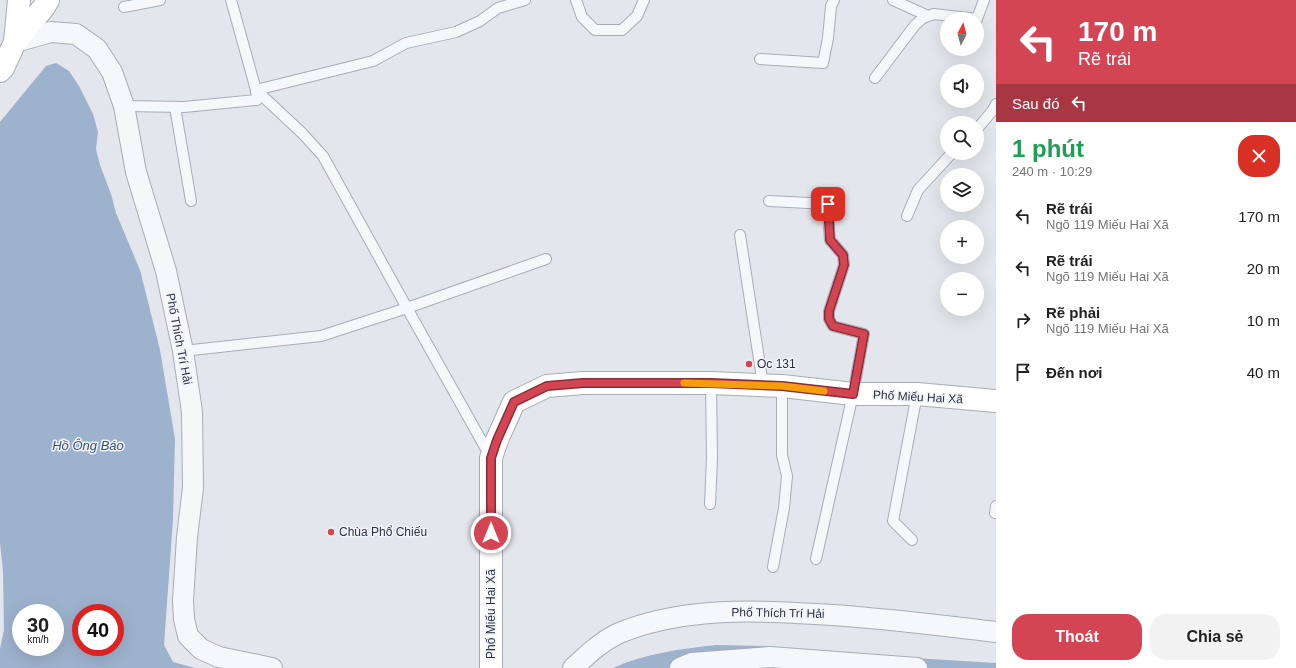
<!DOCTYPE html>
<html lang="vi">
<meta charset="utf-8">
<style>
:root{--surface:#fff;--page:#f2f2f2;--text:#222;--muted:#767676;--accent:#d44554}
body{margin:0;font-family:Helvetica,sans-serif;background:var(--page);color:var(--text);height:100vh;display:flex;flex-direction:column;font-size:15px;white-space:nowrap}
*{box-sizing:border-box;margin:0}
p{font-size:13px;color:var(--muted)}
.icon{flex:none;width:22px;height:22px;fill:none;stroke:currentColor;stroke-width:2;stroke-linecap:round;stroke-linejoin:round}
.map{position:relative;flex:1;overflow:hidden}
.side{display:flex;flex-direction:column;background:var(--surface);width:300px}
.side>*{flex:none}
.guide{background:#d44554;color:#fff;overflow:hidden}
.needle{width:26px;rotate:6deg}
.controls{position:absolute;left:940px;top:12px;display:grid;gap:8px}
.controls a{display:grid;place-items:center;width:44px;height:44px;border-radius:50%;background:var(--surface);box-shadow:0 4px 16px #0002;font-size:20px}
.speed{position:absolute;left:12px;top:604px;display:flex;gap:8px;font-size:20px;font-weight:700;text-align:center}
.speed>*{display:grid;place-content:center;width:52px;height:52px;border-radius:50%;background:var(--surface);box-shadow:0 4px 16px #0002;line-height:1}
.speed small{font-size:10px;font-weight:400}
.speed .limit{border:6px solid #d22;background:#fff;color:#111}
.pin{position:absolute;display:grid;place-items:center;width:34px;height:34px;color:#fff;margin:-17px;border-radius:8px;box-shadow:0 2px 6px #0006}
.me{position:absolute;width:44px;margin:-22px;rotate:0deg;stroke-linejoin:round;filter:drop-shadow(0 0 3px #0008)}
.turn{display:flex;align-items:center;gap:14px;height:84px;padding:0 16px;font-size:18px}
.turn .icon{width:52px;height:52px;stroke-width:2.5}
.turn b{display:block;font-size:28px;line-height:34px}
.then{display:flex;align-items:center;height:38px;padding:0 16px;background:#0003;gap:8px;font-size:15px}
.round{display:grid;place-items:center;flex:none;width:42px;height:42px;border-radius:16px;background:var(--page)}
.headline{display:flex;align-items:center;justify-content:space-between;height:68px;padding:0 16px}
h1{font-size:24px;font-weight:700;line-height:30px;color:#1e9e55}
.cta{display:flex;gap:8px;margin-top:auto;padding:8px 16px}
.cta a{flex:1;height:46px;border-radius:16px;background:var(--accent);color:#fff;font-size:16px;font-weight:700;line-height:46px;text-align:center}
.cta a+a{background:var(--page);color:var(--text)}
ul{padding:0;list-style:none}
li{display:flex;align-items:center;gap:12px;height:52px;padding:0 16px}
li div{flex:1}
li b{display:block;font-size:15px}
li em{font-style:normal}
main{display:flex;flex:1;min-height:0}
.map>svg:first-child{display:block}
</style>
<main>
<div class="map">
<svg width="996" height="668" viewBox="0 0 996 668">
<rect width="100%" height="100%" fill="#e3e6ec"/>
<!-- water -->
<g fill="#9db2cd" fill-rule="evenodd">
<path d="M56 63 69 71 79 86 93 114 98 132 96 149 100 165 111 194 116 213 140 270 160 350 175 439 173 519 164 645 173 662 195 668H0V649L4 630 3 571 0 543V122L46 66ZM21 613H55V647H21ZM81 613H115V647H81Z"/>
<path d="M716 645 766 646 864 655 996 663V668H802L743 663 678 668H613C646 653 681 649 716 645Z"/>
</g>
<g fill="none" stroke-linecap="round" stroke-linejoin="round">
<defs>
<g id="lane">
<path d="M576 0 582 17 595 30H622L637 16 644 0"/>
<path d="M893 0 928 16"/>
<path d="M124 7 160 0"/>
<path d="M760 59 823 63 828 38 831 6 834 0"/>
<path d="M875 78 915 25 923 18 934 14 977 19 984 0"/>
<path d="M256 90 302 133 323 156 407 308 490 456"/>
<path d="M256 90 373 61 406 43 456 32 480 21 498 8 525 0"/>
<path d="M124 106 184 107 257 100 256 90 231 0"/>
<path d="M175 107 191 201"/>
<path d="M977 129 993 110 996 104"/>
<path d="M769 201 828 204 829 229 830 240 843 255 844 265 829 311V319L833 326 864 334 853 394 816 559"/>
<path d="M907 216 918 190 952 153"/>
<path d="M740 235 763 385"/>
<path d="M183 351 321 336 407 308 546 259"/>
<path d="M710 504 712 458 711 383"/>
<path d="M995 513 996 506"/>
<path d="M912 540 893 521 917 394"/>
<path d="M773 567 784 508 787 476 782 455V386"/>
</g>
<g id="street">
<path d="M15 42 51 32 76 34 97 49 112 72 124 106 136 172 166 271 183 351 192 412 193 488 187 537 183 601 184 619 188 636 201 649 219 657 272 668"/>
<path d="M573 668C589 653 606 637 627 630 687 608 753 610 815 614 876 617 936 625 996 632"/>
<path d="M680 668 692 663 770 657 917 668"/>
</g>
<g id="secondary">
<path d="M15 42 44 7 48 0"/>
<path d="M0 71 3 68 15 42 19 0"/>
<path d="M491 668V458L497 440 514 402 547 386 583 383H711L782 386 853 394H917L996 401"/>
</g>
</defs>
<!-- lane casing -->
<use href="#lane" stroke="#a8acb7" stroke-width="12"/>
<!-- street casing -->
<use href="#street" stroke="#a8acb7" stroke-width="22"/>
<!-- secondary casing -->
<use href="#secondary" stroke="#a8acb7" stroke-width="24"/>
<!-- lane -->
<use href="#lane" stroke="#f6f7fa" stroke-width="10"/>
<!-- street -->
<use href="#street" stroke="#f6f7fa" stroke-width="20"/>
<!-- secondary -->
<use href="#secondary" stroke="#fff" stroke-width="22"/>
</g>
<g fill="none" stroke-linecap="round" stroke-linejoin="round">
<defs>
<path id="route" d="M491 533V458L497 440 514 402 547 386 583 383H711L782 386 853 394 864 334 833 326 829 319V311L844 265 843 255 830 240 828 204"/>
</defs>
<!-- route casing -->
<use href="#route" stroke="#8a2d37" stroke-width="10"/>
<!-- route -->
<use href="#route" stroke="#d44554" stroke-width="7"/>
<!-- slow -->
<path stroke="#f59e0b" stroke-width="7" d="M684 383 782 386 824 391"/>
</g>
<!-- markers -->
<g fill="#d44554" stroke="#f3f5f9" stroke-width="1.5">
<circle cx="749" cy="364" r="4"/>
<circle cx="331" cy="532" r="4"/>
</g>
<g text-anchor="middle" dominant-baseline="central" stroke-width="3" stroke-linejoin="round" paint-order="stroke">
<!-- street labels -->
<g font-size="12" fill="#2a3245" stroke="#f3f5f9">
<text transform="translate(179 339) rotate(79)">Phố Thích Trí Hải</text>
<text transform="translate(918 397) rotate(3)">Phố Miếu Hai Xã</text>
<text transform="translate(778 613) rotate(1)">Phố Thích Trí Hải</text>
<text transform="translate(491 614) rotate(-90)">Phố Miếu Hai Xã</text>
</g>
<!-- poi labels -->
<g font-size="12" fill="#2a3245" stroke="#f3f5f9" text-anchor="start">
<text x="757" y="364">Oc 131</text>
<text x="339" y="532">Chùa Phổ Chiếu</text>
</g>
<!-- water labels -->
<g font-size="13" font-style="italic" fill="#324f7b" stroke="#f3f5f9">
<text x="88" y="445">Hồ Ông Báo</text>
</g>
</g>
</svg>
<div class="controls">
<a><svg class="needle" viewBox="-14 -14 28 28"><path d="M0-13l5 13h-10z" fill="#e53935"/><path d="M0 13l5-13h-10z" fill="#767676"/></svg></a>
<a><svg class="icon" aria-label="sound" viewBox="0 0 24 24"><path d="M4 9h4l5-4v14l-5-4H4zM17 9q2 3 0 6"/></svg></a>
<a><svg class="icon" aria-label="search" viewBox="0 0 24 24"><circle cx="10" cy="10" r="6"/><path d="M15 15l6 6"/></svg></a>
<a><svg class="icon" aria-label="layers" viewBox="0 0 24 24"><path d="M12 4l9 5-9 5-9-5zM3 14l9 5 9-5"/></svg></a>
<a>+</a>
<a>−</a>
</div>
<div class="speed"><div>30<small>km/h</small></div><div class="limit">40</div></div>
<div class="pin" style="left:828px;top:204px;background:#d93025"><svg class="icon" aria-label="arrive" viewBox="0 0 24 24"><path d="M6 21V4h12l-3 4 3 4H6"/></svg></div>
<svg class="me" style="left:491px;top:533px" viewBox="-20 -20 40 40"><circle r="17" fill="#d44554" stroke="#fff" stroke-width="3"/><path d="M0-11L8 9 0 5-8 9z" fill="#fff"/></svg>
</div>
<section class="side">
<div class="guide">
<div class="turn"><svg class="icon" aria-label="left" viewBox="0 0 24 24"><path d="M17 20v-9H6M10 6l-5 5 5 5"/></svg><div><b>170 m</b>Rẽ trái</div></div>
<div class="then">Sau đó<svg class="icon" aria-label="left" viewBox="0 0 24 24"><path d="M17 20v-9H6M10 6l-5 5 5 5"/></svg></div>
</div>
<div class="headline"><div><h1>1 phút</h1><p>240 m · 10:29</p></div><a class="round" style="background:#d93025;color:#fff"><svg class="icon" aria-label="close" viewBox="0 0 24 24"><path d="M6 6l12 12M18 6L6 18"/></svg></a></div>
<ul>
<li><svg class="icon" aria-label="left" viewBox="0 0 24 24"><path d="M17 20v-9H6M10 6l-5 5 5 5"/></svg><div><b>Rẽ trái</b><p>Ngõ 119 Miếu Hai Xã</p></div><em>170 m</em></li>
<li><svg class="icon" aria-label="left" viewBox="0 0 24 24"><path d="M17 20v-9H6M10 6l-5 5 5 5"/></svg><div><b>Rẽ trái</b><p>Ngõ 119 Miếu Hai Xã</p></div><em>20 m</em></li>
<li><svg class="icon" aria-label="right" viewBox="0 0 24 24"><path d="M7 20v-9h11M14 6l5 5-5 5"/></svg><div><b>Rẽ phải</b><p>Ngõ 119 Miếu Hai Xã</p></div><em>10 m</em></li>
<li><svg class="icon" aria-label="arrive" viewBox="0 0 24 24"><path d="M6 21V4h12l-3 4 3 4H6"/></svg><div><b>Đến nơi</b></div><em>40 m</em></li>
</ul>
<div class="cta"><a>Thoát</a><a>Chia sẻ</a></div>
</section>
</main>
